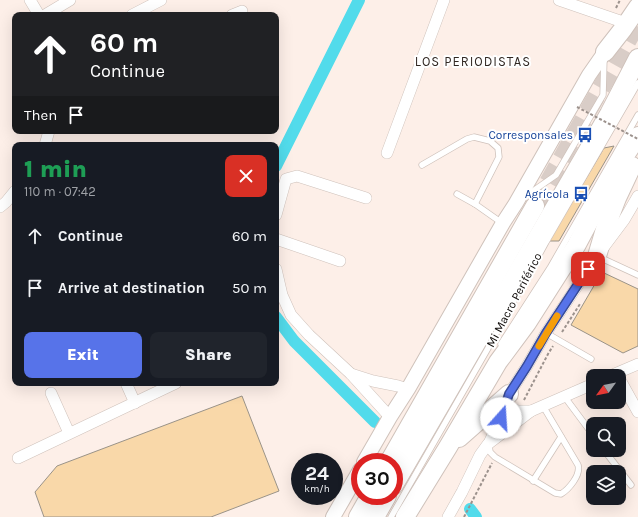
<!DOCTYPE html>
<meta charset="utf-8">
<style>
:root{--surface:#171b24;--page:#20242c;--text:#f1f3f6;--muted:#9ea1a6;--accent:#5773e9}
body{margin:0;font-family:Karla,sans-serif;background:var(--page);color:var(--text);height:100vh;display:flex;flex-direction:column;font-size:15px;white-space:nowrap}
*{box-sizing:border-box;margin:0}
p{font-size:13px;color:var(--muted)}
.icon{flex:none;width:22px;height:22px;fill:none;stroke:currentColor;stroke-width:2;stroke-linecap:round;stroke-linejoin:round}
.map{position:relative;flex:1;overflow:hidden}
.panel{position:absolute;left:12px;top:142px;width:267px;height:244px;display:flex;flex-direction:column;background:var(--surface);border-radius:8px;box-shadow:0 4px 16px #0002}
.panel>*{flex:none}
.banner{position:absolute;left:12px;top:12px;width:267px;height:122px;border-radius:8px;box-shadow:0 4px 16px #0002;background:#202124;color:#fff;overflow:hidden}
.needle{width:26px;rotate:237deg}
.fabs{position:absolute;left:586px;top:369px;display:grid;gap:8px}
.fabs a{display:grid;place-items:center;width:40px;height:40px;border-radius:8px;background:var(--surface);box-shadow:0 4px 16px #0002;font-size:20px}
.speed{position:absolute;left:291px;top:453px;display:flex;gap:8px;font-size:20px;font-weight:700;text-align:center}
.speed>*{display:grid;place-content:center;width:52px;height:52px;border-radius:50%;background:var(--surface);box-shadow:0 4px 16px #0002;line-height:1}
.speed small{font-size:10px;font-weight:400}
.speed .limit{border:6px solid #d22;background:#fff;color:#111}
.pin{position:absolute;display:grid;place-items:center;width:34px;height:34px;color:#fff;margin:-17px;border-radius:8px;box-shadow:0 2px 6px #0006}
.me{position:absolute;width:44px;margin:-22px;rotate:19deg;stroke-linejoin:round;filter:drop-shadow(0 0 3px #0008)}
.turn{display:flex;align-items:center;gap:14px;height:84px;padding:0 12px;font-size:18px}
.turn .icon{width:52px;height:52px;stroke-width:2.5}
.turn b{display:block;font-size:28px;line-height:34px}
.then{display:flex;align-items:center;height:38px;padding:0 12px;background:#0003;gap:8px;font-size:15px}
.round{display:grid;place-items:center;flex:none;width:42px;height:42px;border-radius:8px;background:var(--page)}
.summary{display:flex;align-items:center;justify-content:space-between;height:68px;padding:0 12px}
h1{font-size:24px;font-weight:800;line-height:30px;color:#1e9e55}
.action{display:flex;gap:8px;margin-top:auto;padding:8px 12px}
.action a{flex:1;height:46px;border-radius:8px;background:var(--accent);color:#fff;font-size:16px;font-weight:800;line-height:46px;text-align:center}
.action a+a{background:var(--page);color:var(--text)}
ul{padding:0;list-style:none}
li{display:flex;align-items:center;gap:12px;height:52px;padding:0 12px}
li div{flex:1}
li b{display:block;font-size:15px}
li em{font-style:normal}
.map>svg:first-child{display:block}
</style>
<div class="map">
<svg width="638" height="517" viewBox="0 0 638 517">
<rect width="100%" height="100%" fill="#fdefe8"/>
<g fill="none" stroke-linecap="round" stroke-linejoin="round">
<!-- canal -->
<g stroke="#52dbeb" stroke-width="12">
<path d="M276 166 359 0"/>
<path d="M276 317 294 341 375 422"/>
<path d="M470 509 476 517"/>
</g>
</g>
<!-- building -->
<g fill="#f9d8a9" stroke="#9a9388">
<path d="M614 146 559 241H549L604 148Z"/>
<path d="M602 272 638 289V346L623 353 571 325Z"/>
<path d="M242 396 279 491 211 517H44L35 492 57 466Z"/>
</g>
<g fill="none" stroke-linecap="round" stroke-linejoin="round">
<!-- trunk-tunnel -->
<path stroke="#d9cdc7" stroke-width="18" stroke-dasharray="18 9" stroke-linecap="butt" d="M535 206 638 22"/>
<defs>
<g id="service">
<path d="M422 165 467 139 474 137 490 141 498 148 499 157 475 204"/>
<path d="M457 194 475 204 502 223"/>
<path d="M523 198 556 175 603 95 604 58"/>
<path d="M599 257 638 275"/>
<path d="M546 333 591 359"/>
<path d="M501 344 550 268 638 115"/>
<path d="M564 396 593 435"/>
<path d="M489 445 490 452 495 457 555 493 561 494C569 489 581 475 578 465L543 406"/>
<path d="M604 450 631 485"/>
<path d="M533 481 561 437"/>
<path d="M391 517 487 350 546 242 638 83"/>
</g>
<g id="minor">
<path d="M30 0 39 15"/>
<path d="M559 0 620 21"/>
<path d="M45 15 70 0"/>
<path d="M132 15 161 0"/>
<path d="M232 15 242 11"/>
<path d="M45 145 49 131"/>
<path d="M387 153 444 0"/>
<path d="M0 207 6 202 15 191"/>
<path d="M276 215 286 179 297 176 366 198"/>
<path d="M276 239 340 261"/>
<path d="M276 269 282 295 291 315 309 335 351 374 390 417"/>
<path d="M351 374 373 381 398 386 408 389"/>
<path d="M610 376 638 364"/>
<path d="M619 378 638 412"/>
<path d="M126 383 135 403"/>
<path d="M51 393 69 433"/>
<path d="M531 411H518L510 408 507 405V400L509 394 527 366 546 333 597 256 624 220 638 196"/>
<path d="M490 441 507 405"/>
<path d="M18 458 176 383"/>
<path d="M448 517 462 492 480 455 488 444 531 411 593 384"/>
</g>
<g id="tertiary">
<path d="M364 462 390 417 408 389 503 223 516 203 589 75 605 52"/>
<path d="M333 517 360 470"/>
</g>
<g id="trunk">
<path d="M605 52 623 29 638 7"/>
<path d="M597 256 605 229 617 198 632 166"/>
<path d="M459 438 509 394"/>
<path d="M389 462 535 206"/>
<path d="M394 485 609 114 638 58"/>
<path d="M358 517 370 496"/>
<path d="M375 517 387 496"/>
<path d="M405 517 448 447 498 362 527 323 576 246 622 160 638 136"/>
</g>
</defs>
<!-- service casing -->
<use href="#service" stroke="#cfc2bb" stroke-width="7"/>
<!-- minor casing -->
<use href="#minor" stroke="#cfc2bb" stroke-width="12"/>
<!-- tertiary casing -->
<use href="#tertiary" stroke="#cfc2bb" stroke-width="16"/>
<!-- trunk casing -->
<use href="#trunk" stroke="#cfc2bb" stroke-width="20"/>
<!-- path -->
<g stroke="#9c928d" stroke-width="2" stroke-dasharray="3 2" stroke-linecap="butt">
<path d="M616 8 620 0"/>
<path d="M562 332 580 304"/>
<path d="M524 400 548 354 553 346"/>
<path d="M464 517 492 463"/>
</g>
<!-- service -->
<use href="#service" stroke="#fff" stroke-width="5.5"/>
<!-- minor -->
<use href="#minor" stroke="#fff" stroke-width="11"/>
<!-- tertiary -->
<use href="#tertiary" stroke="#fff" stroke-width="14"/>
<!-- trunk -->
<use href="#trunk" stroke="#fff" stroke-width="18"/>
<!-- path-bridge -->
<path stroke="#9c928d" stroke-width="2" stroke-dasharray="3 2" stroke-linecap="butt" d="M577 107 638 139"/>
</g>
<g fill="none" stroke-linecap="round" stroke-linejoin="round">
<defs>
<path id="route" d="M501 418 508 404 507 400 509 394 527 366 546 333 588 269"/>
</defs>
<!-- route casing -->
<use href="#route" stroke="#394b97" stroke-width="10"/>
<!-- route -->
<use href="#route" stroke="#5773e9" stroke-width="7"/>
<!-- slow -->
<path stroke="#f59e0b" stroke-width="7" d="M539 346 557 316"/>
</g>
<!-- icons -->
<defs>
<symbol id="bus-bare" viewBox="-9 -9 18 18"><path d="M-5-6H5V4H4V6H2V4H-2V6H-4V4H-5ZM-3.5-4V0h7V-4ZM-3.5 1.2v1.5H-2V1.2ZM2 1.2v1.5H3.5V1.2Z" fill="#1a4fb4" stroke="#fff" stroke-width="2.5" paint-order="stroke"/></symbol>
</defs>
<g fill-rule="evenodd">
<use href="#bus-bare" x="574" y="124" width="22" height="22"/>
<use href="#bus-bare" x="570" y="183" width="22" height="22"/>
</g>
<g text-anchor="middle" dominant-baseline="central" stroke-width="4" stroke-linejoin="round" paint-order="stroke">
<!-- transit labels -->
<g font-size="12" fill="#164399" stroke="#fff" text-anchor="end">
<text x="573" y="135">Corresponsales</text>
<text x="569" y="194">Agrícola</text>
</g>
<!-- street labels -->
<g font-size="12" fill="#100c0a" stroke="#fff">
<text transform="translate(514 300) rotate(-62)">Mi Macro Periférico</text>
</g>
<!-- neighbourhood labels -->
<g font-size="13" letter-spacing="1" fill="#302722" stroke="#fff">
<text x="473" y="61">LOS PERIODISTAS</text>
</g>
</g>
</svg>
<div class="fabs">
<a><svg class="needle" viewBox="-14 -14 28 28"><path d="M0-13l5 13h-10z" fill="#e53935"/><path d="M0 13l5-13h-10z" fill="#9ea1a6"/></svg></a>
<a><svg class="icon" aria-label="search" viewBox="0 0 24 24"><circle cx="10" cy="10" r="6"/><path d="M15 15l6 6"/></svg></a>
<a><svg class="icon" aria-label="layers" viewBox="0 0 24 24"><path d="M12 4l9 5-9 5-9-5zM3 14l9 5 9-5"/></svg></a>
</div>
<div class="speed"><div>24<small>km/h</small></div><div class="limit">30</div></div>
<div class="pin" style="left:588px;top:269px;background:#d93025"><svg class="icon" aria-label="arrive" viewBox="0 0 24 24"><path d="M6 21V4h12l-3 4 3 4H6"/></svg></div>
<svg class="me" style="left:501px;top:418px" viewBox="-20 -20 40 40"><circle r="19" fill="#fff"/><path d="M0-13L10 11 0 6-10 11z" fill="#5773e9"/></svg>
<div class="banner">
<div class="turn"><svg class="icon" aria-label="ahead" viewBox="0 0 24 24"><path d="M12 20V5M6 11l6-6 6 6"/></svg><div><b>60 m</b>Continue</div></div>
<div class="then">Then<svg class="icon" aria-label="arrive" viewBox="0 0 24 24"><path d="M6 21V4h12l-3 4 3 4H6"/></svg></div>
</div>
<section class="panel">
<div class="summary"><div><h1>1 min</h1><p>110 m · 07:42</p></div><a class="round" style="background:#d93025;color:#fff"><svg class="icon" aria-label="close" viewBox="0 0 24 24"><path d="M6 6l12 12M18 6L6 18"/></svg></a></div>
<ul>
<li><svg class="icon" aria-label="ahead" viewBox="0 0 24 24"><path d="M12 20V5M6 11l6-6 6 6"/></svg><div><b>Continue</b></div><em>60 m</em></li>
<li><svg class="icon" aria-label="arrive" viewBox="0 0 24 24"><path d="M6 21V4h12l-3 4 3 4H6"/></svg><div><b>Arrive at destination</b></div><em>50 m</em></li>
</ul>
<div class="action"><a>Exit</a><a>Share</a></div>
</section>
</div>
